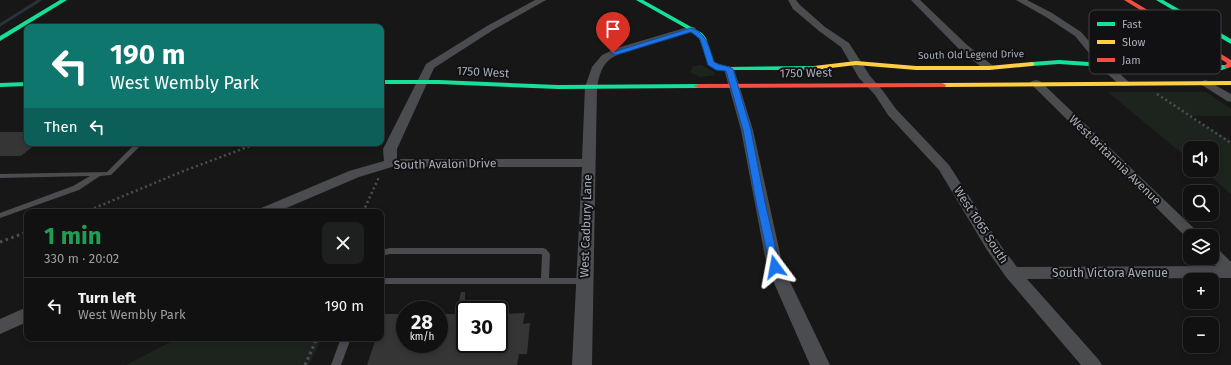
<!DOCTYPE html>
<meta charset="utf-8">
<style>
:root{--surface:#111;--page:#1e1f1f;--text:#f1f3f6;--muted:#9c9d9f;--line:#303131}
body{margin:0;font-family:"Fira Sans",sans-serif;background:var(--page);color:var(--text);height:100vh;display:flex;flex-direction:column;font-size:15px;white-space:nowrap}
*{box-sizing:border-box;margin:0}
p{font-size:13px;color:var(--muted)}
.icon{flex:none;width:22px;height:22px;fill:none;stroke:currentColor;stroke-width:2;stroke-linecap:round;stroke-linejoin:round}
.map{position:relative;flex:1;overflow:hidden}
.sheet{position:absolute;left:24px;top:209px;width:360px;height:132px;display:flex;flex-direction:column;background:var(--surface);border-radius:8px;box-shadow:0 2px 6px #0003,0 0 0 1px var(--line)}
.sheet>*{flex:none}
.guide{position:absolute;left:24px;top:24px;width:360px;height:122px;border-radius:8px;box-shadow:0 2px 6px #0003,0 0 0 1px var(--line);background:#0f766e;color:#fff;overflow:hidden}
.controls{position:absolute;left:1183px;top:141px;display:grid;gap:8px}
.controls a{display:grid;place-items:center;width:36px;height:36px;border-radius:8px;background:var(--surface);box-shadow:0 2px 6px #0003,0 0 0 1px var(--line);font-size:20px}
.speed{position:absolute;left:396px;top:301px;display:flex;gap:8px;font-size:20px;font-weight:700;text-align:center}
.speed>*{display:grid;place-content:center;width:52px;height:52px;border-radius:50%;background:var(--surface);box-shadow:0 2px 6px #0003,0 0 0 1px var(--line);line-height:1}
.speed small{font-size:10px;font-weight:400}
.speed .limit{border:2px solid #111;border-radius:6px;background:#fff;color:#111}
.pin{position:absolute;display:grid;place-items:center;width:34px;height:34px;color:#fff;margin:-41px -17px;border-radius:50% 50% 50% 0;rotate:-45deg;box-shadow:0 0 4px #0007}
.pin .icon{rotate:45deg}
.me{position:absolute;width:44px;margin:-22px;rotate:347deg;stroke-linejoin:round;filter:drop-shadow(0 0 3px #0008)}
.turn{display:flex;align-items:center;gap:14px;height:84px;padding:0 20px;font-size:18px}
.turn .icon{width:52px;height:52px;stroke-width:2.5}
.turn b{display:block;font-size:28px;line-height:34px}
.then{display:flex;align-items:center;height:38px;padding:0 20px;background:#0003;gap:8px;font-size:15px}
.round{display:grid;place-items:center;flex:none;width:42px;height:42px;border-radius:8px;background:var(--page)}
.summary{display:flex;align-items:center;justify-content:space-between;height:68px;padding:0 20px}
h1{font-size:24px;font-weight:700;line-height:30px;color:#1e9e55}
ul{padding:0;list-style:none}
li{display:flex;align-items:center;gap:12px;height:56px;padding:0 20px;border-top:1px solid var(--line)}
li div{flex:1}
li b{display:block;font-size:15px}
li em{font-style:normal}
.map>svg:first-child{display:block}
</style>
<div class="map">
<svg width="1231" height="365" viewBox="0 0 1231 365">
<rect width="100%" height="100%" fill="#171717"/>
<!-- green -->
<g fill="#1d241e">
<path d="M701 65 714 72 715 75 700 77 690 72 693 66Z"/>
<path d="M1108 92H1206L1231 109V116H1189L1231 141V194L1203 170H1212V148H1190V160Z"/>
<path d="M178 338H322L309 365H126Z"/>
</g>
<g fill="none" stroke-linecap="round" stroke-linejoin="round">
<!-- stream -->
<path stroke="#2a3239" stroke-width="3" d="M0 25 40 0"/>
</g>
<!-- building -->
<g fill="#353536">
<path d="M0 132H27V143H37L21 156H0Z"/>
<path d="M461 292H465V344H499V314L525 313 523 324 530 323 527 354H519L517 365H367L376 338H381V322L384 314H405V344H439V314H456Z"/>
</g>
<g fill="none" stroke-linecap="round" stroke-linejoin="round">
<!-- path-far1 -->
<g stroke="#4d4e52" stroke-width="2.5" stroke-dasharray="2 3" stroke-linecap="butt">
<path d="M1157 94 1231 143"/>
<path d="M85 212 181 172 258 143"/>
<path d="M363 212 379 177"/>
</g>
<!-- path -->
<g stroke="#4d4e52" stroke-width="3" stroke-dasharray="2.5 3.5" stroke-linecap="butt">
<path d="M85 212 88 211"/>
<path d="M0 242 27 232"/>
<path d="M305 365 317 338"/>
</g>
<!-- lane -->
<g fill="#4b4c50" fill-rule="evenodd">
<path d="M136 143H143L111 175 100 176 79 190 0 218V213L73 186 90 176 0 178V174L107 172Z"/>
<path d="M390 248H543L546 249 550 254 549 278H585L588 279 589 281 588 283 585 284H381V278H541L542 255 541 254H390L381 256V250Z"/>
<path d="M341 338H351L341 365H331Z"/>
</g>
<!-- street -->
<g fill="#4b4c50" fill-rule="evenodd">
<path d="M535 0H546L493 30 434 68 397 149V159H582L585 87 592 67 602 55 617 48 688 27H694L696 29 694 31C676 37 622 49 609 60 601 67 599 77 597 87L592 365H572L582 167H392L359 177 277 212H257L259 209 349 171 384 161 383 149 426 64 487 26Z"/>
<path d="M788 0H796L800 5 825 27 849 43 870 76 883 91 896 109 949 165 999 243 1017 267 1216 266 1208 258H1212V248L1218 249 1231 262V278L1027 279 1099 360 1102 365H1081L1006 277 987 250 939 170 888 115 875 95 859 78 841 47 819 31 793 9Z"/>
<path d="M911 0H920L966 44 993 66 994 68 993 70H985L958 48Z"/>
<path d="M1016 0H1027L1052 13 1081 32 1110 65 1129 82 1131 84 1129 86H1121L1102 69 1075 36 1046 17Z"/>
<path d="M729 66 734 69 753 130 783 267 830 365H810L767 267 741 130 724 69Z"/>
<path d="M1036 80 1040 81 1202 236H1190V240H1189L1032 85 1030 83 1032 81Z"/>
<path d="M1206 80 1231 94V102L1227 101 1202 85 1200 83 1202 81Z"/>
<path d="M27 307V322L0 334V319Z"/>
</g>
<!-- fast -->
<g fill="#16e098" fill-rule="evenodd">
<path d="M60 0H67L0 41V36Z"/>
<path d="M636 0H643L702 33 706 38 714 62 724 67 814 66 817 68 814 70H721L708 63 698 35Z"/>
<path d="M1156 0H1163L1231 39V44Z"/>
<path d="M1059 60 1148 66 1227 65 1230 67 1222 70H1148L1059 64 1032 66 1029 64 1032 62Z"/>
<path d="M381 80H439L558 85 698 84 702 86 698 88 558 89 439 84H381Z"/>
<path d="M27 82V86L0 87V83Z"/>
</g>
<!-- slow -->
<g fill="#ffcf43" fill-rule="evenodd">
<path d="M856 61 916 66H989L1032 62 1035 64 1032 66 989 70H916L856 65 814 70 811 68 814 66Z"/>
<path d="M1231 81V85L942 87 938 85 942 83Z"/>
</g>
<!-- jam -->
<g fill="#f24e42" fill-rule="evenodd">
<path d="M1124 0H1131L1231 60V67L1225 68 1224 67 1227 63Z"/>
<path d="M942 83 946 85 945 87 698 88 694 86 698 84Z"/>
</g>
</g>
<!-- route -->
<path fill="#1a73e8" stroke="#114b97" d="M691 28C707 33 709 48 714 62 720 66 728 65 733 69L751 130 765 202 780 267 779 270H771L770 267 756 202 743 130 726 71 716 70 708 65 700 39 691 32 616 55 610 53Z"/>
<g text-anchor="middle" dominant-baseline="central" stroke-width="4" stroke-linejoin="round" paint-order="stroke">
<!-- far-street labels -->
<g font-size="10" fill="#a8adb8" stroke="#111113">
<text transform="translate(971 55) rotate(-1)">South Old Legend Drive</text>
</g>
<!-- street labels -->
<g font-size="12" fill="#a8adb8" stroke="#111113">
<text transform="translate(483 72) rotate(3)">1750 West</text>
<text transform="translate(806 73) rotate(-1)">1750 West</text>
<text transform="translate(1115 160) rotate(44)">West Britannia Avenue</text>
<text transform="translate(445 164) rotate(-1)">South Avalon Drive</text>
<text transform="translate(981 225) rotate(57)">West 1065 South</text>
<text transform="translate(586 226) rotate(-88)">West Cadbury Lane</text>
<text x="1110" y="273">South Victora Avenue</text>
</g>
</g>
<!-- legend -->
<rect x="1089" y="10" width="132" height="64" rx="6" fill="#111113" stroke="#3e4045" stroke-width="1"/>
<rect x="1097" y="22" width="18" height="4" fill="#16e098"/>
<rect x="1097" y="40" width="18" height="4" fill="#ffcf43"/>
<rect x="1097" y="58" width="18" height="4" fill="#f24e42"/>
<g font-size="11" fill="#a8adb8">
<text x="1122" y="28">Fast</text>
<text x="1122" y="46">Slow</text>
<text x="1122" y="64">Jam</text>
</g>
</svg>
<div class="controls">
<a><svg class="icon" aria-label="sound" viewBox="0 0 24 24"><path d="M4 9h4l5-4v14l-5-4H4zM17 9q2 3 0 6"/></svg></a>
<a><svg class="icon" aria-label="search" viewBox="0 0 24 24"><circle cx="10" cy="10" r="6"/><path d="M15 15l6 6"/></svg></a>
<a><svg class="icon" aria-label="layers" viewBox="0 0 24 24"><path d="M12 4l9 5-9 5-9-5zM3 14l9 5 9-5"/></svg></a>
<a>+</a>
<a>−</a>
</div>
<div class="speed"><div>28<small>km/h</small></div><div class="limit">30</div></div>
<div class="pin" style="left:613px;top:53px;background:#d93025"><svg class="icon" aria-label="arrive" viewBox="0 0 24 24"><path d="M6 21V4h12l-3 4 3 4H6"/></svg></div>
<svg class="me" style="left:775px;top:267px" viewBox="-20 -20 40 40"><path d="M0-17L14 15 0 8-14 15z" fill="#1a73e8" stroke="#fff" stroke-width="4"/></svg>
<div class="guide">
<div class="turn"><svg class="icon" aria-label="left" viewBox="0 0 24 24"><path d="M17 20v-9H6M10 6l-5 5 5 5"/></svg><div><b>190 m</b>West Wembly Park</div></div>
<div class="then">Then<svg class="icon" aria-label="left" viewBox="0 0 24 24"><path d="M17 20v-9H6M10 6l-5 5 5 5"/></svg></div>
</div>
<section class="sheet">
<div class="summary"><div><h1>1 min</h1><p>330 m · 20:02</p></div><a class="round"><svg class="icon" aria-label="close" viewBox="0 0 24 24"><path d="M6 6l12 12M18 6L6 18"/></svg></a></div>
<ul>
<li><svg class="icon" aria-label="left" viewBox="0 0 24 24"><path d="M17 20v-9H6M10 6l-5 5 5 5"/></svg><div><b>Turn left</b><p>West Wembly Park</p></div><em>190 m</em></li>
</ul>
</section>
</div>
